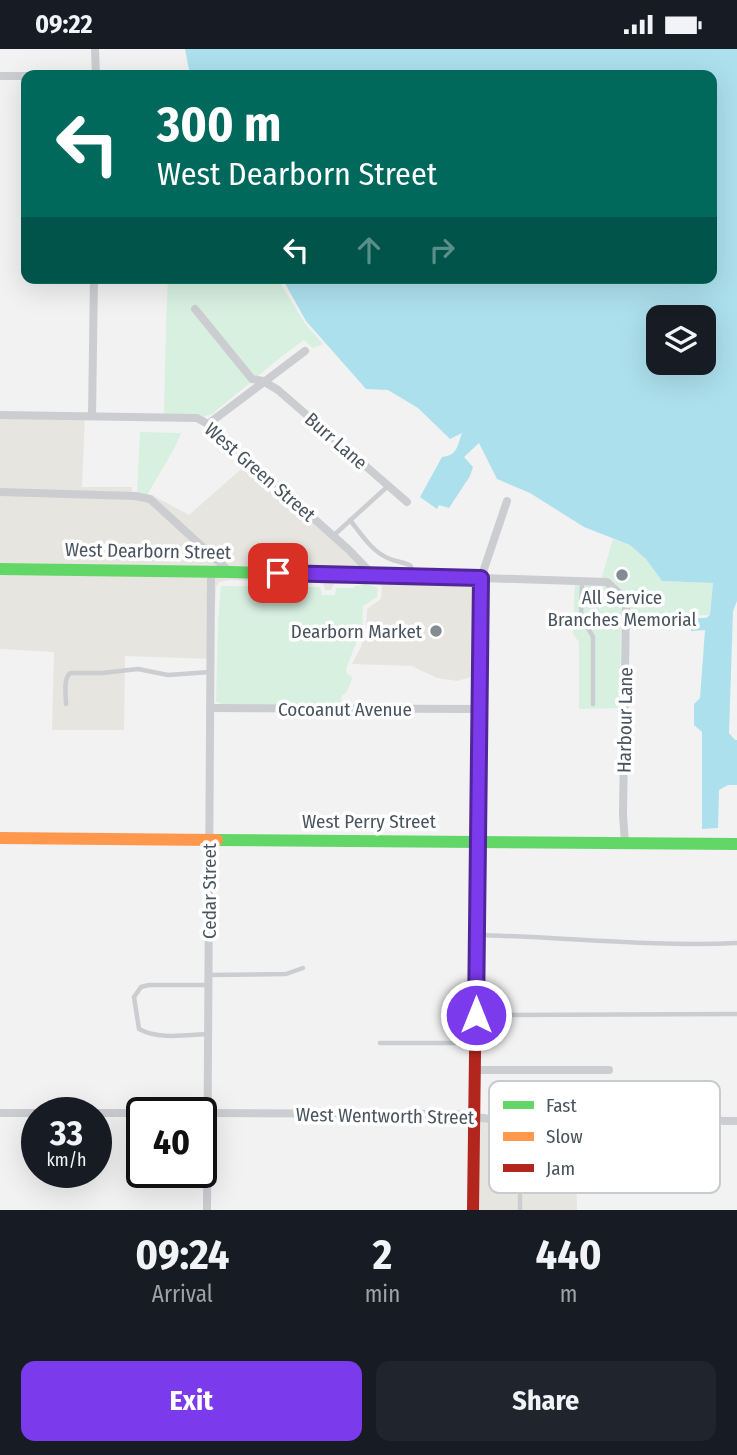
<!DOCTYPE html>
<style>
:root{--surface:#171b24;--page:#20242c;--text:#f1f3f6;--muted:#9ea1a6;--accent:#7c3aed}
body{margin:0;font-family:"Fira Sans Condensed",sans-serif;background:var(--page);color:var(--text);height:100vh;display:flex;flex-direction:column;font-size:26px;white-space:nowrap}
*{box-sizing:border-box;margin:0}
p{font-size:23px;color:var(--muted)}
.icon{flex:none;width:38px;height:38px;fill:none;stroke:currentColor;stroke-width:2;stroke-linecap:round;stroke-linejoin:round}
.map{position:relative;height:1161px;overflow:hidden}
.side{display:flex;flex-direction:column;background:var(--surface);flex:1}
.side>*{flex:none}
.banner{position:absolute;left:21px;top:21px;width:696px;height:214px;border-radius:14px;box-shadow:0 7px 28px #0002;background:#00695c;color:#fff;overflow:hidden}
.tools{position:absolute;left:646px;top:256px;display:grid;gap:14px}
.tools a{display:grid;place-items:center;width:70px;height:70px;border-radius:14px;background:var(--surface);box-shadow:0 7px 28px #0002;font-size:35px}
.speed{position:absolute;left:21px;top:1048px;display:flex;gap:14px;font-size:35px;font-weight:700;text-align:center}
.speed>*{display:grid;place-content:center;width:91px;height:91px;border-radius:50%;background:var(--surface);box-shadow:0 7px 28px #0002;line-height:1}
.speed small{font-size:18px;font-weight:400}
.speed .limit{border:4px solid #111;border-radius:10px;background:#fff;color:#111}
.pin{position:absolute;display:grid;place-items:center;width:60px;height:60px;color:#fff;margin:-30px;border-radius:14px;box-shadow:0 4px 10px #0006}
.me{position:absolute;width:77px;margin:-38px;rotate:0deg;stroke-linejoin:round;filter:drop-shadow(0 0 5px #0008)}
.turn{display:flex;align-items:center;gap:24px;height:147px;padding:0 21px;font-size:32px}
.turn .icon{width:91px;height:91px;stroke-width:2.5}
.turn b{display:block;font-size:49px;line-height:60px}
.lanes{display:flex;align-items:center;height:66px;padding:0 21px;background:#0003;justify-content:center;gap:35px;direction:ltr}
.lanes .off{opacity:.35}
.eta{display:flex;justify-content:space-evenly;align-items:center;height:119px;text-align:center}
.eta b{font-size:42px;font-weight:700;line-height:49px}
.action{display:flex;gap:14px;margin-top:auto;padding:14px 21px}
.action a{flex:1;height:80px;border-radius:14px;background:var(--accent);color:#fff;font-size:28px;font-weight:700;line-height:80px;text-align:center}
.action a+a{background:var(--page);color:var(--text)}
.status{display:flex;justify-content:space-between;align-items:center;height:49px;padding:0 35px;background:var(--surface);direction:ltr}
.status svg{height:19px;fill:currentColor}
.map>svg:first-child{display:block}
</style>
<div class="status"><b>09:22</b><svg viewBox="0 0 49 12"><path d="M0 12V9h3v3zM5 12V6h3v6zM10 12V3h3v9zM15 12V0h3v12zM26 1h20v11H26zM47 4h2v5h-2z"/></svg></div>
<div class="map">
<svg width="737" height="1161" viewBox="0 0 737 1161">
<rect width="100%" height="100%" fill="#f2f2f2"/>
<!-- commercial -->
<g fill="#e6e5e0">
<path d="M0 363 85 365 82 438H132V445L150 449 152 446 189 466 248 414 365 520 0 514Z"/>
<path d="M0 525 211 528 353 532 351 534 334 535 331 541H325L324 536 320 534 229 531 219 533 216 538 212 610 125 607 124 681H52L54 603 0 600Z"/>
<path d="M375 532 476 534 475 627 457 632 437 629 412 617 352 615 361 598 366 581 367 560 381 550 382 537Z"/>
<path d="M479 1068 575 1070 577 1161H479Z"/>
</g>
<!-- green -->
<g fill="#d7f0e0">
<path d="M277 229 306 276 323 295 313 299 304 291 281 308 212 365 203 368 164 365 166 275 168 230Z"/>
<path d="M140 383 181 384 174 400 147 446 137 445Z"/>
<path d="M613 490 630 496 646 510 662 532 713 534 710 566 621 568 620 659 579 660V593L573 585 575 531H601Z"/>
<path d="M365 534 378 539 377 548 363 557 362 579 346 620 347 625 351 627 352 630 346 644 342 646 340 658 223 656 216 652 218 574 221 537 320 538 322 546H335L336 539H353L355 537 361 536Z"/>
</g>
<!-- water -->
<path fill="#ace0ed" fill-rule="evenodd" d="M185 0H737V552L733 562 729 684 735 691H737V736H728L719 741 718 779 702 780V683L694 676V655L700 649 705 581 691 582 692 569H706L710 566 713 534 662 532 646 510 630 496 584 478 530 444 497 430 479 394 464 408 473 418 470 427 449 459 439 456 437 460 420 448 442 408C458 406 457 397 462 384L450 390 418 359 388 341 366 340 306 272 282 229H712V26H190ZM658 268H704V313H658Z"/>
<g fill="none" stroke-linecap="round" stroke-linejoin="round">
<!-- lane -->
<g stroke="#cbcdd0" stroke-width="4.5">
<path d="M350 471C362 486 372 503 390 510 397 513 405 513 411 517L412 527"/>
<path d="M333 487 388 437"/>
<path d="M582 533 581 567 593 588V655"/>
<path d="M66 655C66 645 63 631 70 624H102L138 620 168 626 210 623"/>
<path d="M477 886C564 888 650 898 737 894"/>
<path d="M209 926 286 925 303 919"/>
<path d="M208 936H149L141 938 134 948 139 980C159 991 186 986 208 985"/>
<path d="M477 966 737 965"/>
<path d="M380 994H474"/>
<path d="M520 1147V1161"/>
</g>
<!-- street -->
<g stroke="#cbcdd0" stroke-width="8">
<path d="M95 0 96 26"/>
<path d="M0 27H26"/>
<path d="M195 260 252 330 263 332 278 341 407 453"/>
<path d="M0 366 197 369 208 375 349 501 373 526"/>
<path d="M92 367 94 229"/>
<path d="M208 375 305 302"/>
<path d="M0 443 135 447 150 450 230 523"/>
<path d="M507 452 481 529 607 533 624 549 626 555 623 766 625 794"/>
<path d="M211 659 480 660"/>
<path d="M475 1021H609"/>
<path d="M0 1064H74"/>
<path d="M96 1064H142"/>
<path d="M201 1064 455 1065 490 1070 737 1072"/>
<path d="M207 1161 211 522"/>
</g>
<!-- fast -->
<g stroke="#63d668" stroke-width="12">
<path d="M0 520 230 523 463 529"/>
<path d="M217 791 737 795"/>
</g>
<!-- slow -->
<g stroke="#ff974d" stroke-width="12">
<path d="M463 529H481L477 850"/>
<path d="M0 789 217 791"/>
</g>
<!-- jam -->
<path stroke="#b3261e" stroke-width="12" d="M473 1161 477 850"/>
</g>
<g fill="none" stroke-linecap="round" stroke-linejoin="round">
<defs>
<path id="route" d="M278 524 481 529 476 966"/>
</defs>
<!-- route casing -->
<use href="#route" stroke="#51269a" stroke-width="18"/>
<!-- route -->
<use href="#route" stroke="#7c3aed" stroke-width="12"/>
</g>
<!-- markers -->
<g fill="#848b92" stroke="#fff" stroke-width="2.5">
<circle cx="622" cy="526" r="7"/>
<circle cx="436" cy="582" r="7"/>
</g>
<g text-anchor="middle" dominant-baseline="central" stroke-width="7" stroke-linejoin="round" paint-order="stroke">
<!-- street labels -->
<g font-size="19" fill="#49545e" stroke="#fff">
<text transform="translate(336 392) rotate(41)">Burr Lane</text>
<text transform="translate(260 423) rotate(41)">West Green Street</text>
<text transform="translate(148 502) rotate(1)">West Dearborn Street</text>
<text x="345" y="660">Cocoanut Avenue</text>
<text transform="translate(625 671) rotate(-89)">Harbour Lane</text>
<text x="369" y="772">West Perry Street</text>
<text transform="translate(209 842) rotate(-90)">Cedar Street</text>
<text transform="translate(385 1067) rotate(1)">West Wentworth Street</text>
</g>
<!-- poi labels -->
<g font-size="19" fill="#49545e" stroke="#fff">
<text x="622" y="548">All Service<tspan x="622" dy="22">Branches Memorial</tspan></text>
<text x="422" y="582" text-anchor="end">Dearborn Market</text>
</g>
</g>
<!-- legend -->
<rect x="489" y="1032" width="231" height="112" rx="10" fill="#fff" stroke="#c8cccf" stroke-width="2"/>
<rect x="503" y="1052" width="31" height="8" fill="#63d668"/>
<rect x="503" y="1083" width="31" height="9" fill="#ff974d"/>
<rect x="503" y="1115" width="31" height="8" fill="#b3261e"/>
<g font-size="19" fill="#49545e">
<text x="546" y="1063">Fast</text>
<text x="546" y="1094">Slow</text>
<text x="546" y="1126">Jam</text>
</g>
</svg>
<div class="tools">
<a><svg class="icon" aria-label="layers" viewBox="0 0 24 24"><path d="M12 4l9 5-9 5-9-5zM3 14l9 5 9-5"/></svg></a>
</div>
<div class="speed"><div>33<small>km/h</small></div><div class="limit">40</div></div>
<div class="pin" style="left:278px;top:524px;background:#d93025"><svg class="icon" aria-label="arrive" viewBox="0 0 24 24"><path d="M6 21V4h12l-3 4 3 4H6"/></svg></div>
<svg class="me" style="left:476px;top:966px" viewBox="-20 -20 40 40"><circle r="17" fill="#7c3aed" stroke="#fff" stroke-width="3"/><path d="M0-11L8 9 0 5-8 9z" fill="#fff"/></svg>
<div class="banner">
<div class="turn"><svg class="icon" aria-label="left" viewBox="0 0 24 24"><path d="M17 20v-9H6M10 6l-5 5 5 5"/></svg><div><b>300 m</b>West Dearborn Street</div></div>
<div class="lanes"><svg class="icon" aria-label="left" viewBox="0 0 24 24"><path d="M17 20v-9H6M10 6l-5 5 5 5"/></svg><svg class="icon off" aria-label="ahead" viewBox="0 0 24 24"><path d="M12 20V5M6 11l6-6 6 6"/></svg><svg class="icon off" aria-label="right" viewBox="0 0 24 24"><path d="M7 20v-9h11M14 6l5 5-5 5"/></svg></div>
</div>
</div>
<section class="side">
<div class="eta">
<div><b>09:24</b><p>Arrival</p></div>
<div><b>2</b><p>min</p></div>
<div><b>440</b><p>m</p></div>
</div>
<div class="action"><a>Exit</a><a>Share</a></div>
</section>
